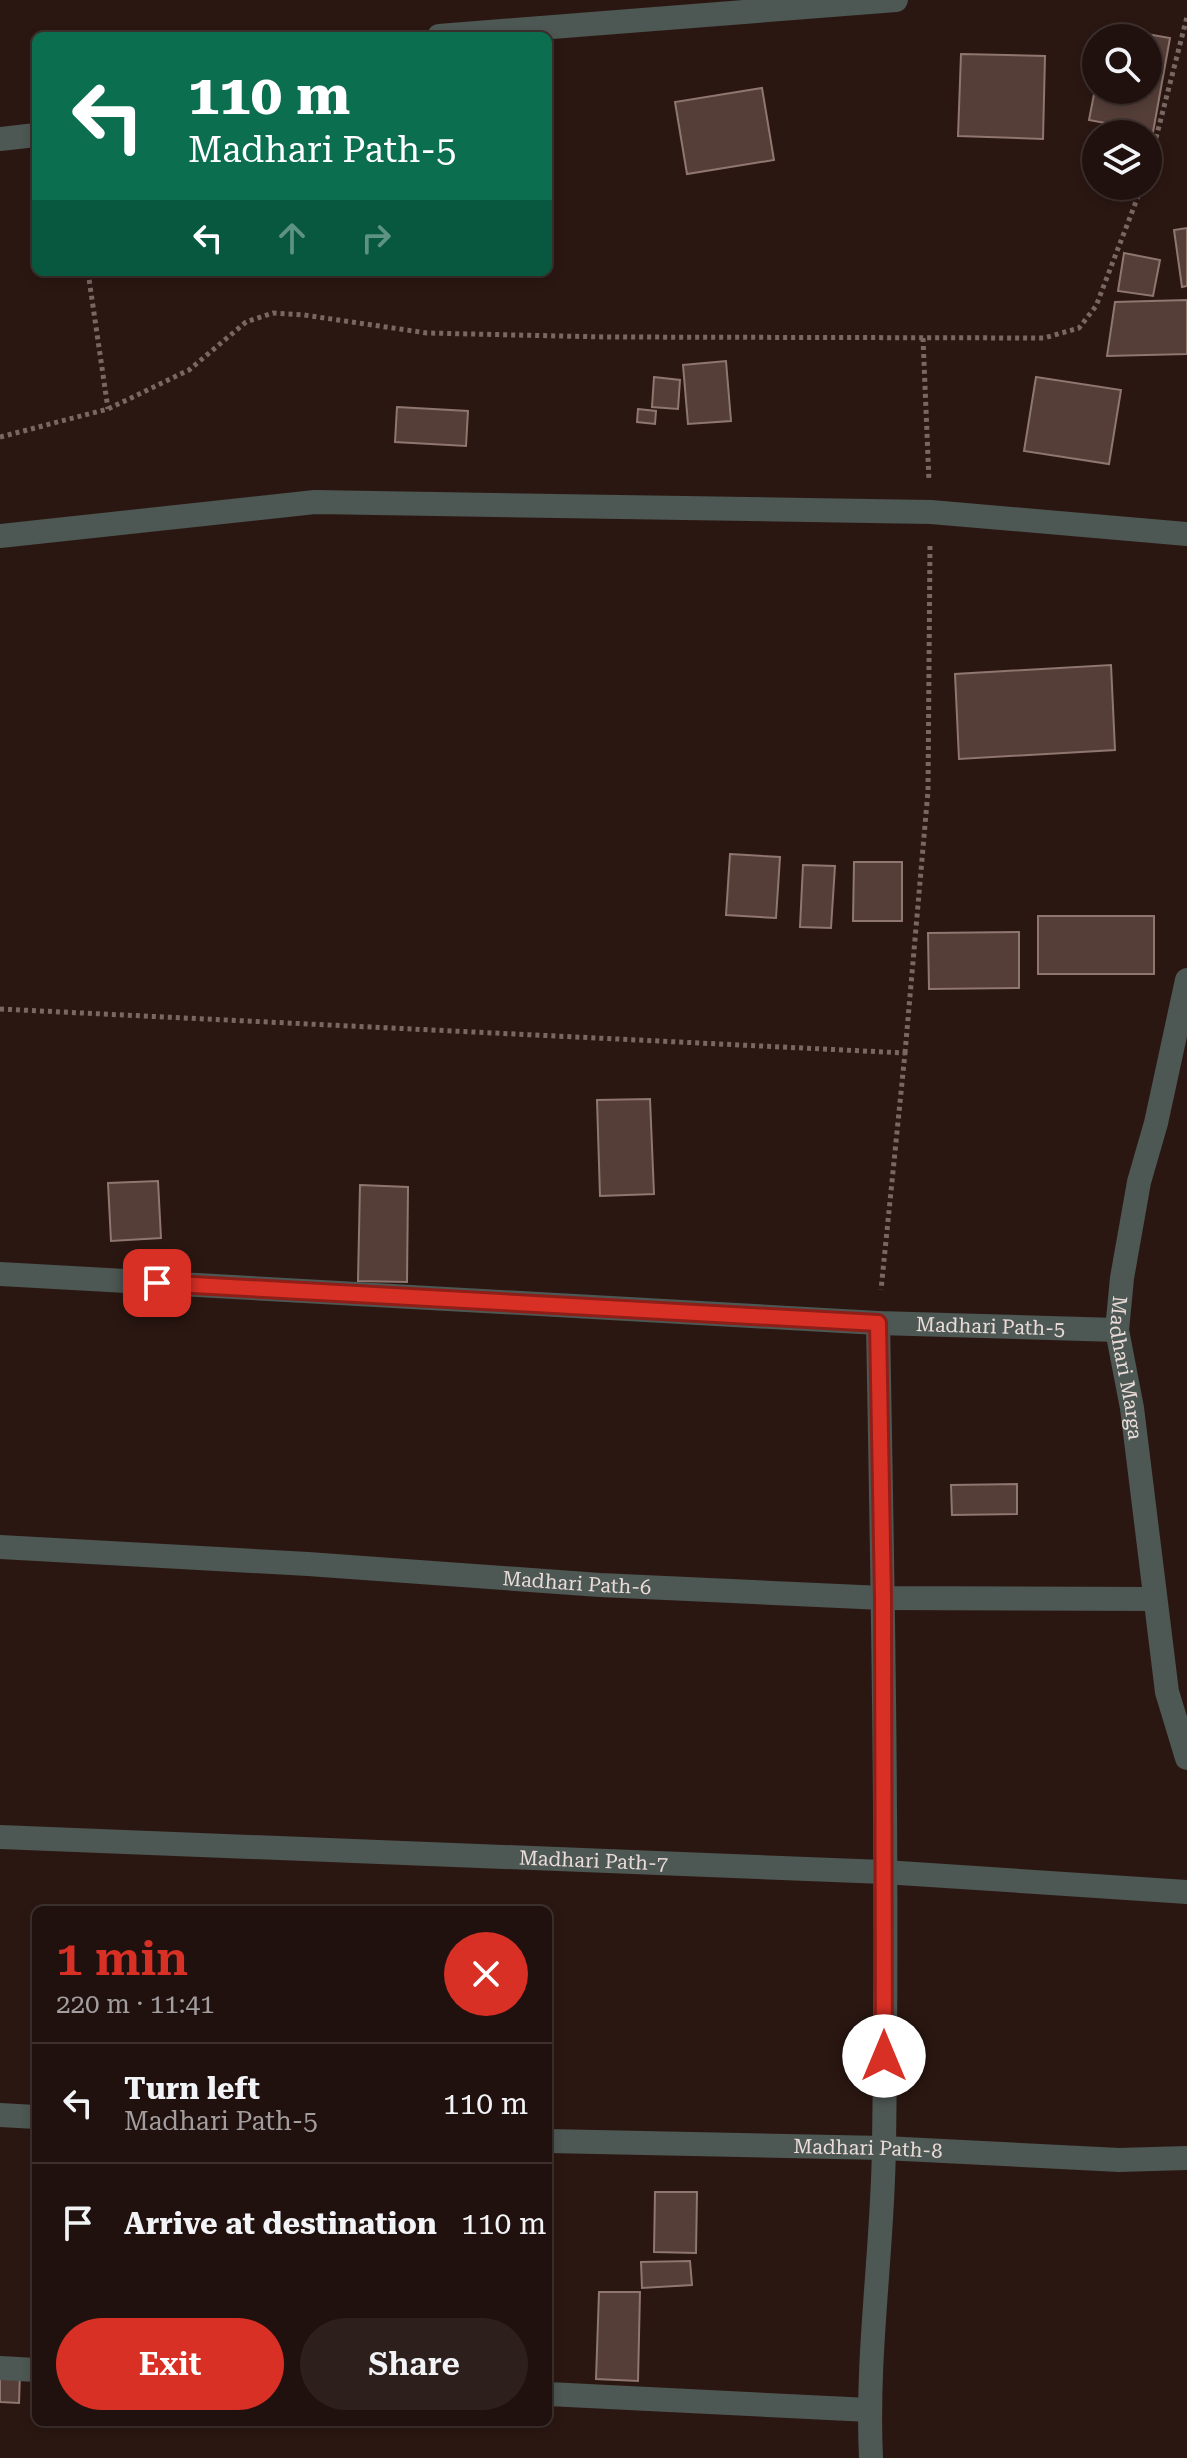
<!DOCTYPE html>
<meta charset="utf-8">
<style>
:root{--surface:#20110e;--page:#2d1f1c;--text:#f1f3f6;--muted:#a29d9e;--line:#3d312e;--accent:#d93025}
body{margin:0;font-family:"Roboto Serif",serif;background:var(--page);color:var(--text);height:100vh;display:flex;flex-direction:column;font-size:30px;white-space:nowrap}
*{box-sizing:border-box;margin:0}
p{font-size:26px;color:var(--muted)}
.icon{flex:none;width:44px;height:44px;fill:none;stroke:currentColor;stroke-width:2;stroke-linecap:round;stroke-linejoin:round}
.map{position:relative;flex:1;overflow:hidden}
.sheet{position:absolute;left:32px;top:1906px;width:520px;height:520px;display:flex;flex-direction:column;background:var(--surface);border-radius:12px;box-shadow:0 4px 12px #0003,0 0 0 2px var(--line)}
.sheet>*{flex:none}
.top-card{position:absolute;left:32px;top:32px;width:520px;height:244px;border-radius:12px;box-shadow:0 4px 12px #0003,0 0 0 2px var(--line);background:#0b6e4f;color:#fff;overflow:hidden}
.tools{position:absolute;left:1082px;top:24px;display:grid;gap:16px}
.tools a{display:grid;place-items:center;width:80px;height:80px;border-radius:50%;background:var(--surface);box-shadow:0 4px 12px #0003,0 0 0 2px var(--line);font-size:40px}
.pin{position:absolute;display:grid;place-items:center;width:68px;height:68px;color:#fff;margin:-34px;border-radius:16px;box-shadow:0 4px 12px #0006}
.me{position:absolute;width:88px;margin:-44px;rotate:0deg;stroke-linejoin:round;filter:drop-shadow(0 0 6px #0008)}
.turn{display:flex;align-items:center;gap:28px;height:168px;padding:0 24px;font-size:36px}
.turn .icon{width:104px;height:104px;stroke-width:2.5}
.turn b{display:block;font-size:56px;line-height:68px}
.lanes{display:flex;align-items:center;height:76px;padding:0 24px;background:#0003;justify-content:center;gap:40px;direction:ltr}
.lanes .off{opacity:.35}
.round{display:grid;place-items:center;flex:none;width:84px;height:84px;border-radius:42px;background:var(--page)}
.head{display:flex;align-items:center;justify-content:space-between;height:136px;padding:0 24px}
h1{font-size:48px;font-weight:600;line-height:60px;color:var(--accent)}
.action{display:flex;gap:16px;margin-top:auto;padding:16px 24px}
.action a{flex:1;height:92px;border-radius:48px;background:var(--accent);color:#fff;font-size:32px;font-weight:600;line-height:92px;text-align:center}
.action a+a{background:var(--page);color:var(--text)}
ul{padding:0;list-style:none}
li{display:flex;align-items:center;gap:24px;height:120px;padding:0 24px;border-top:2px solid var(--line)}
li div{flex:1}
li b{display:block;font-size:30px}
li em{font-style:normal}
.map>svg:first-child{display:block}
</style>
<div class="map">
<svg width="1187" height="2458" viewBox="0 0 1187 2458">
<rect width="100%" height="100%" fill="#2b1712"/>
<!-- building -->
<g fill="#553e38" stroke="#8f766f" stroke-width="2">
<path d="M1107 27 1170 38 1153 132 1089 120 1096 84V90H1148V38H1104Z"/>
<path d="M961 54 1045 56 1043 139 958 136Z"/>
<path d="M762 88 774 160 687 174 675 102Z"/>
<path d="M1187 228V286L1182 287 1174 230Z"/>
<path d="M1124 253 1160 260 1153 296 1118 291Z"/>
<path d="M1187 300V354L1107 356 1115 302Z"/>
<path d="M726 361 731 421 688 424 683 365Z"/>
<path d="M654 377 680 380 678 409 652 407Z"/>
<path d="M1036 377 1121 390 1109 464 1024 451Z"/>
<path d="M397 407 468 411 466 446 395 442Z"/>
<path d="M638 409 656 411 655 424 637 422Z"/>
<path d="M1111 665 1115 750 959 759 955 674Z"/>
<path d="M730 854 780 857 776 918 726 915Z"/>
<path d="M854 862H902V921H853Z"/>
<path d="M803 865 835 866 831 928 800 927Z"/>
<rect x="1038" y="916" width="116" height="58"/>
<path d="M1019 932V988L929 989 928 933Z"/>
<path d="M650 1099 654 1194 600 1196 597 1100Z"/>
<path d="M158 1181 161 1238 111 1241 108 1183Z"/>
<path d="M360 1185 408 1187 407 1282 358 1281Z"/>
<path d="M1017 1484V1514L952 1515 951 1485Z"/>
<path d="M655 2192H697L696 2253 654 2252Z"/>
<path d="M690 2261 692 2285 642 2288 641 2262Z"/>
<path d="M599 2292H640L638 2381 596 2379Z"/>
<path d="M0 2371 20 2372 19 2403 0 2402Z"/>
</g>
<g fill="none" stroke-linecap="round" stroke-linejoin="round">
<!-- path -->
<g stroke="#796763" stroke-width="5" stroke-dasharray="4 4" stroke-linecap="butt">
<path d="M1148 169 1187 17"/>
<path d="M88 272 108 409"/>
<path d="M923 338 929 481"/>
<path d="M0 437 108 409 189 370 246 322 273 313 304 315 427 333 605 337 1044 338 1079 328 1096 306 1142 186"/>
<path d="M0 1009 905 1053 881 1290"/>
<path d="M905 1053 928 791 930 543"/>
</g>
<!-- minor -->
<g stroke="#4d5753" stroke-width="24">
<path d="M439 36 896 0"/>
<path d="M0 139 36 135"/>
<path d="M0 536 315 502 931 512 1187 534"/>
<path id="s1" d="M1187 980 1156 1123 1139 1182 1122 1278 1117 1330 1132 1408 1167 1692 1187 1758"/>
<path id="s2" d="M0 1274 878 1323 1117 1330"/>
<path id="s3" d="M0 1547 308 1564 600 1585 883 1598 1154 1599"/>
<path id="s4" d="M0 1837 884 1872 1187 1892"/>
<path d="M0 2115 36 2117"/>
<path id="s5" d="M548 2141 884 2148 1119 2160 1187 2158"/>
<path d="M0 2368 36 2370"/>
<path d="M548 2394 869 2410"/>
<path d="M871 2458C866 2353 883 2249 884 2144 888 1870 883 1596 878 1323"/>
</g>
</g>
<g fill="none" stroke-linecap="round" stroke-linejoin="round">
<defs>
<path id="route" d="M157 1283 878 1323 883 1598 884 2056"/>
</defs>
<!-- route casing -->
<use href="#route" stroke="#8d1f18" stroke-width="20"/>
<!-- route -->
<use href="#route" stroke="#d93025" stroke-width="14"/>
</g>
<g text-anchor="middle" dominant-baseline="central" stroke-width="8" stroke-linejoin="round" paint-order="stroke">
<!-- street labels -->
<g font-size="20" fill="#eadcd8" stroke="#210e09">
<text stroke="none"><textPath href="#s2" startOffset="992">Madhari Path-5</textPath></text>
<text stroke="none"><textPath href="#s1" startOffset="396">Madhari Marga</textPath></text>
<text stroke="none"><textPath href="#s3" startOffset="578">Madhari Path-6</textPath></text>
<text stroke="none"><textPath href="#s4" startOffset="594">Madhari Path-7</textPath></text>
<text stroke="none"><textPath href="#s5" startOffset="320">Madhari Path-8</textPath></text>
</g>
</g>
</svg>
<div class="tools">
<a><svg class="icon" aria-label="search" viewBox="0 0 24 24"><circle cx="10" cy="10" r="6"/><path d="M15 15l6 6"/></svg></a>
<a><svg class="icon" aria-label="layers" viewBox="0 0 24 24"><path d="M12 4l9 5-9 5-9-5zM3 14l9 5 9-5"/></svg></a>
</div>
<div class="pin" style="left:157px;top:1283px;background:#d93025"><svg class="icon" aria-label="arrive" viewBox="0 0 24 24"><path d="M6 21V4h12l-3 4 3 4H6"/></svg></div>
<svg class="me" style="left:884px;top:2056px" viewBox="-20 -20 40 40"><circle r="19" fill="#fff"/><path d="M0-13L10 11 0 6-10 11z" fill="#d93025"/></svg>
<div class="top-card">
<div class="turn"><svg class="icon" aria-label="left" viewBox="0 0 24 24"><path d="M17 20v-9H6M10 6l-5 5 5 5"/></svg><div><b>110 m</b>Madhari Path-5</div></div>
<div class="lanes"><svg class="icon" aria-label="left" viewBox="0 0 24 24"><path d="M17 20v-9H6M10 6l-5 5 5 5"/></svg><svg class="icon off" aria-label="ahead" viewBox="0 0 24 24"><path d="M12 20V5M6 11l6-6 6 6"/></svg><svg class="icon off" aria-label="right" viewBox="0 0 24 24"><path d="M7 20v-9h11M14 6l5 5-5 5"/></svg></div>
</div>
<section class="sheet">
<div class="head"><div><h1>1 min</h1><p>220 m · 11:41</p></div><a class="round" style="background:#d93025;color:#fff"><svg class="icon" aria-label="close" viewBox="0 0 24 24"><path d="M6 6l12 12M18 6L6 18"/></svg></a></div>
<ul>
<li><svg class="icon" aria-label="left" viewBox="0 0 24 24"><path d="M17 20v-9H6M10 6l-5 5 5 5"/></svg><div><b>Turn left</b><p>Madhari Path-5</p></div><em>110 m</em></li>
<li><svg class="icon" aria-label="arrive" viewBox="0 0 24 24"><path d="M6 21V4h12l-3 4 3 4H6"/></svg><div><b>Arrive at destination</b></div><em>110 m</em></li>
</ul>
<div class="action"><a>Exit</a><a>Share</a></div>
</section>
</div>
